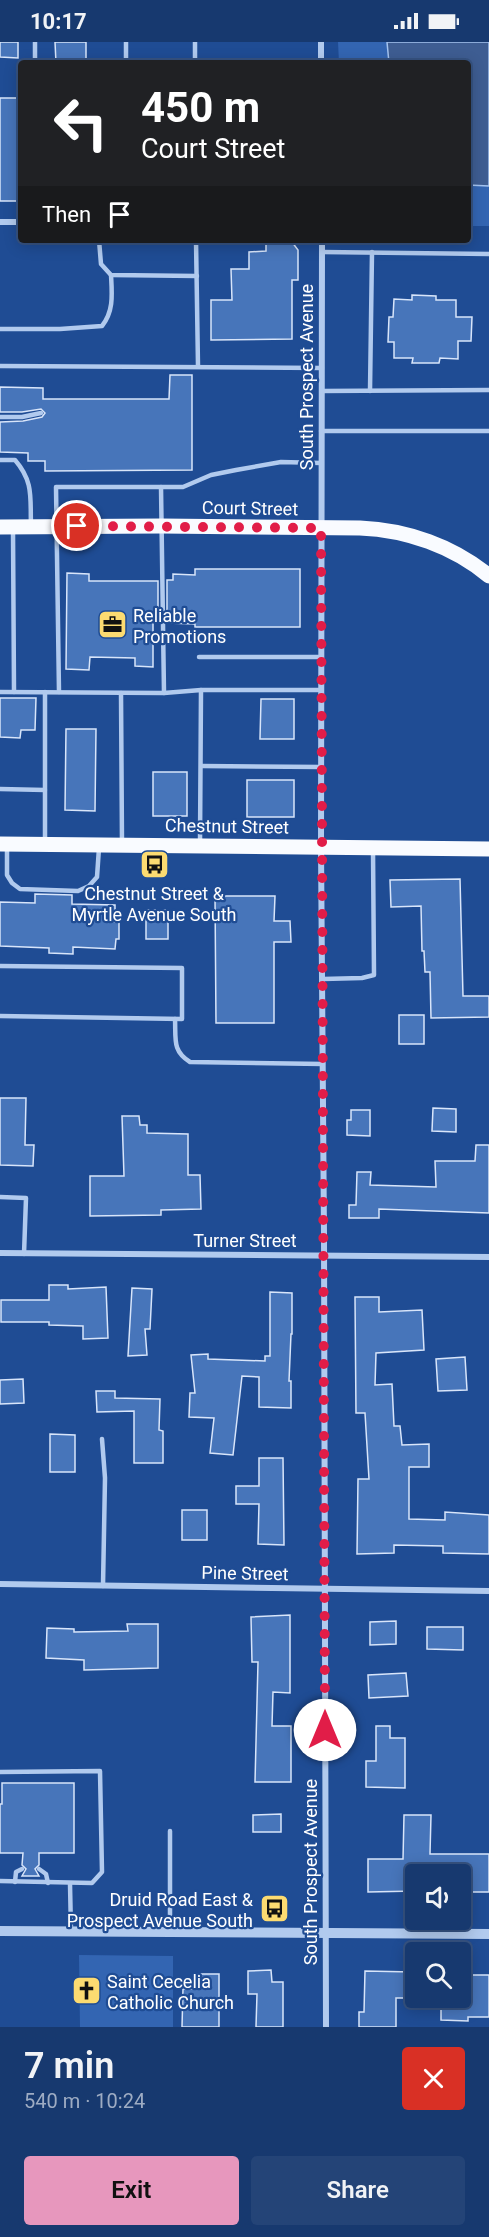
<!DOCTYPE html>
<meta charset="utf-8">
<style>
:root{--surface:#17396f;--page:#244477;--text:#f1f3f6;--muted:#9eacc3;--line:#365382;--accent:#e797bd}
body{margin:0;font-family:Roboto,sans-serif;background:var(--page);color:var(--text);height:100vh;display:flex;flex-direction:column;font-size:22px;white-space:nowrap}
*{box-sizing:border-box;margin:0}
p{font-size:20px;color:var(--muted)}
.icon{flex:none;width:33px;height:33px;fill:none;stroke:currentColor;stroke-width:2;stroke-linecap:round;stroke-linejoin:round}
.map{position:relative;height:1985px;overflow:hidden}
.drawer{display:flex;flex-direction:column;background:var(--surface);flex:1}
.drawer>*{flex:none}
.top-card{position:absolute;left:18px;top:18px;width:453px;height:183px;border-radius:6px;box-shadow:0 3px 15px #0003,0 0 0 2px var(--line);background:#202124;color:#fff;overflow:hidden}
.tools{position:absolute;left:405px;top:1822px;display:grid;gap:12px}
.tools a{display:grid;place-items:center;width:66px;height:66px;border-radius:6px;background:var(--surface);box-shadow:0 3px 15px #0003,0 0 0 2px var(--line);font-size:30px}
.pin{position:absolute;display:grid;place-items:center;width:51px;height:51px;color:#fff;margin:-26px;border:3px solid #fff;border-radius:50%;box-shadow:0 2px 6px #0007}
.me{position:absolute;width:66px;margin:-33px;rotate:0deg;stroke-linejoin:round;filter:drop-shadow(0 0 4px #0008)}
.turn{display:flex;align-items:center;gap:21px;height:126px;padding:0 24px;font-size:27px}
.turn .icon{width:78px;height:78px;stroke-width:2.5}
.turn b{display:block;font-size:42px;line-height:51px}
.then{display:flex;align-items:center;height:57px;padding:0 24px;background:#0003;gap:12px;font-size:22px}
.round{display:grid;place-items:center;flex:none;width:63px;height:63px;border-radius:6px;background:var(--page)}
.head{display:flex;align-items:center;justify-content:space-between;height:102px;padding:0 24px}
h1{font-size:36px;font-weight:600;line-height:45px}
.action{display:flex;gap:12px;margin-top:auto;padding:12px 24px}
.action a{flex:1;height:69px;border-radius:6px;background:var(--accent);color:#111;font-size:24px;font-weight:600;line-height:69px;text-align:center}
.action a+a{background:var(--page);color:var(--text)}
.status{display:flex;justify-content:space-between;align-items:center;height:42px;padding:0 30px;background:var(--surface);direction:ltr}
.status svg{height:16px;fill:currentColor}
.map>svg:first-child{display:block}
</style>
<div class="status"><b>10:17</b><svg viewBox="0 0 49 12"><path d="M0 12V9h3v3zM5 12V6h3v6zM10 12V3h3v9zM15 12V0h3v12zM26 1h20v11H26zM47 4h2v5h-2z"/></svg></div>
<div class="map">
<svg width="489" height="1985" viewBox="0 0 489 1985">
<rect width="100%" height="100%" fill="#1f4c94"/>
<!-- green -->
<g fill="#3365b2">
<path d="M338 0H387L389 21H339Z"/>
<path d="M468 143 489 144V184H468Z"/>
<path d="M79 1913 173 1914V1985H80Z"/>
</g>
<!-- water -->
<path fill="#3e5d92" stroke="#a5c4f0" stroke-width="1.5" d="M387 0H489V144L468 143V21H389Z"/>
<!-- building -->
<g fill="#4775ba" stroke="#d8e5fa" stroke-width="1.5">
<path d="M0 0H18V16L0 15Z"/>
<path d="M55 0H86V21H56Z"/>
<rect x="0" y="56" width="21" height="103"/>
<path d="M266 200H292L298 208V238H292V297L211 298V258H232L231 227H249V210L266 209Z"/>
<path d="M412 253 436 254V258H456V275H472L471 299H458V317L440 316 439 321H412L413 316H394V300H388L389 275H393L394 257 412 258Z"/>
<path d="M170 333H192V428L45 429V419H28V411L0 410V380L23 379 42 375 45 371 41 367 22 370H0V345L43 346V357H169Z"/>
<path d="M195 527H300V585H195V582L167 581V538H173V532L195 533Z"/>
<path d="M67 531 89 532V539H158V581L153 580V625L135 624V616L90 615 89 628 66 627Z"/>
<path d="M0 656H36L35 688H21L20 696 0 695Z"/>
<path d="M261 657H294V697H260Z"/>
<path d="M66 687H96L95 769 65 768Z"/>
<rect x="153" y="730" width="34" height="44"/>
<rect x="247" y="738" width="47" height="37"/>
<path d="M460 837 463 954H489V975L431 976 430 930H425L424 909H422L421 864 391 865 390 838Z"/>
<path d="M35 852 72 853V862L115 863V880H119V897H116L115 907 73 905V912L49 911V906L0 904V860L35 861Z"/>
<path d="M215 854H275L274 879H290L291 900H274V981H216Z"/>
<rect x="146" y="868" width="22" height="29"/>
<rect x="399" y="973" width="25" height="29"/>
<path d="M0 1056H26L25 1103H34L33 1124 0 1123Z"/>
<path d="M433 1066 456 1067V1090L432 1089Z"/>
<path d="M351 1068H370V1094L347 1093V1078H351Z"/>
<path d="M122 1074H139L140 1083H147V1091L188 1092V1133H200L201 1167 161 1168V1173L90 1174V1134H124Z"/>
<path d="M476 1103H489V1171L379 1167V1176H349V1163H356L357 1130H371L370 1143 436 1145 435 1119H475Z"/>
<path d="M49 1243H68V1247L106 1245 108 1296 83 1297V1284L49 1283V1280H1V1258H49Z"/>
<path d="M132 1246 152 1247 150 1287H145L147 1313 128 1314Z"/>
<path d="M270 1250 292 1251V1292H291L289 1339H291V1366L259 1365V1335L242 1334 233 1413 210 1411 214 1376 189 1375 190 1351H195L191 1313 208 1312V1317L265 1319V1314H270Z"/>
<path d="M355 1255H379V1270L422 1268 424 1308 376 1311 375 1343 392 1342 394 1384H400L402 1403 429 1402V1425H409V1477L445 1478V1470L489 1473V1512L443 1511V1504L394 1503V1511L357 1512 358 1437H369L365 1371H356Z"/>
<path d="M465 1315 467 1348 438 1349 436 1317Z"/>
<path d="M23 1337 24 1361 0 1362V1338Z"/>
<path d="M96 1349H115V1356L160 1357 159 1388 163 1389V1421H134V1369L97 1370Z"/>
<path d="M50 1392 75 1393V1430H50Z"/>
<path d="M259 1416H283L284 1503 258 1502 259 1462H236V1444H259Z"/>
<rect x="182" y="1468" width="25" height="30"/>
<path d="M290 1573V1651L273 1650 272 1684H291V1740H255L258 1620H252L251 1575Z"/>
<path d="M396 1579V1602L370 1603V1580Z"/>
<path d="M127 1582H158V1626L84 1628V1618L46 1616 47 1586 74 1587V1590L128 1589Z"/>
<path d="M427 1585H463V1608L427 1607Z"/>
<path d="M406 1631 408 1654 369 1656 368 1633Z"/>
<path d="M376 1684H390V1696H405V1746L366 1745V1719H376Z"/>
<path d="M2 1741H74V1811H39V1823L35 1827 39 1834H22L26 1827 22 1823 23 1811H0V1762H2Z"/>
<path d="M281 1772V1790H253V1773Z"/>
<path d="M404 1773H431L430 1812H489V1850H460V1833H416V1849L368 1850V1817H403Z"/>
<path d="M271 1928 272 1940H283V1985H256L257 1952H248V1929Z"/>
<path d="M365 1929 413 1930V1956H396V1985H359V1970H364Z"/>
<path d="M195 1932H219V1985H182L183 1947H195Z"/>
<path d="M460 1933H489V1975H468V1979L441 1978V1956H460Z"/>
</g>
<g fill="none" stroke-linecap="round" stroke-linejoin="round">
<!-- service -->
<g stroke="#b1caee" stroke-width="4.5">
<path d="M35 0V21"/>
<path d="M195 0V21"/>
<path d="M126 21V0"/>
<path d="M99 198 101 222 111 233 197 234"/>
<path d="M196 198 198 324"/>
<path d="M322 210 489 212"/>
<path d="M0 287H60L102 284C114 269 112 252 111 233"/>
<path d="M0 324 322 326"/>
<path d="M322 349 489 348"/>
<path d="M370 349 372 210"/>
<path d="M0 375H22L41 371"/>
<path d="M321 389H489"/>
<path d="M0 418H15C34 440 30 456 31 483"/>
<path d="M161 445 164 651"/>
<path d="M13 488 14 650"/>
<path d="M199 615H321"/>
<path d="M0 650 164 651 201 648H321"/>
<path d="M59 650 56 445H183L211 433 236 428 281 420 321 421"/>
<path d="M121 651 122 801"/>
<path d="M202 724 322 725"/>
<path d="M0 747 45 748"/>
<path d="M45 800V650"/>
<path d="M200 801 201 648"/>
<path d="M7 805V833L12 841 20 847 78 849 89 844 97 835 99 806"/>
<path d="M0 924 182 926V977L0 974"/>
<path d="M323 937 362 936 374 933 373 808"/>
<path d="M175 977C176 997 172 1009 190 1020L323 1022"/>
<path d="M0 1155 26 1156 24 1212"/>
<path d="M102 1397 105 1436 103 1544"/>
<path d="M0 1730 100 1729 102 1830 92 1841 0 1839"/>
<path d="M39 1827 46 1832 48 1841"/>
<path d="M15 1840 16 1830 22 1827"/>
<path d="M70 1842 71 1889"/>
<path d="M170 1889V1789"/>
</g>
<!-- minor -->
<g stroke="#b1caee" stroke-width="6">
<path d="M321 0V21"/>
<path d="M0 180H21"/>
<path d="M322 198 321 805 324 1193 326 1985"/>
<path d="M0 1211 489 1215"/>
<path d="M0 1542 489 1549"/>
</g>
<!-- tertiary -->
<path stroke="#b1caee" stroke-width="10" d="M0 1889 489 1892"/>
<!-- primary -->
<g stroke="#f9fbff" stroke-width="15">
<path d="M0 485 161 484 360 486C407 488 453 504 489 534"/>
<path d="M0 802 489 807"/>
</g>
</g>
<g fill="none" stroke-linecap="round" stroke-linejoin="round">
<!-- route -->
<path stroke="#e11d48" stroke-width="10" stroke-dasharray="0 18" d="M77 484 321 486 325 1688"/>
</g>
<!-- icons -->
<defs>
<symbol id="office-square" viewBox="-11 -11 22 22"><rect x="-9" y="-9" width="18" height="18" rx="4" fill="#fcdb71" stroke="#1f4c94"/><path d="M-6-3h4V-5.5h4V-3h4V5H-6ZM-1-4.5V-3h2v-1.5ZM-6 0V1H6V0Z" fill="#111"/></symbol>
<symbol id="bus-square" viewBox="-11 -11 22 22"><rect x="-9" y="-9" width="18" height="18" rx="4" fill="#fcdb71" stroke="#1f4c94"/><path d="M-5-6H5V4H4V6H2V4H-2V6H-4V4H-5ZM-3.5-4V0h7V-4ZM-3.5 1.2v1.5H-2V1.2ZM2 1.2v1.5H3.5V1.2Z" fill="#111"/></symbol>
<symbol id="church-square" viewBox="-11 -11 22 22"><rect x="-9" y="-9" width="18" height="18" rx="4" fill="#fcdb71" stroke="#1f4c94"/><path d="M-1.2-6h2.4v3.5h3.3v2.4h-3.3V6h-2.4V-.1h-3.3v-2.4h3.3Z" fill="#111"/></symbol>
</defs>
<g fill-rule="evenodd">
<use href="#office-square" x="96" y="566" width="33" height="33"/>
<use href="#bus-square" x="138" y="806" width="33" height="33"/>
<use href="#bus-square" x="258" y="1850" width="33" height="33"/>
<use href="#church-square" x="70" y="1932" width="33" height="33"/>
</g>
<g text-anchor="middle" dominant-baseline="central" stroke-width="4.5" stroke-linejoin="round" paint-order="stroke">
<!-- street labels -->
<g font-size="18" fill="#fff" stroke="#1f4c94">
<text transform="translate(306 335) rotate(-90)">South Prospect Avenue</text>
<text transform="translate(250 466) rotate(1)">Court Street</text>
<text transform="translate(227 784) rotate(1)">Chestnut Street</text>
<text x="245" y="1198">Turner Street</text>
<text transform="translate(245 1531) rotate(1)">Pine Street</text>
<text transform="translate(310 1830) rotate(-90)">South Prospect Avenue</text>
</g>
<!-- poi labels -->
<g font-size="18" fill="#fff" stroke="#1f4c94" text-anchor="start">
<text x="133" y="573">Reliable<tspan x="133" dy="21">Promotions</tspan></text>
<text x="154" y="851" text-anchor="middle">Chestnut Street &amp;<tspan x="154" dy="21">Myrtle Avenue South</tspan></text>
<text x="253" y="1857" text-anchor="end">Druid Road East &amp;<tspan x="253" dy="21">Prospect Avenue South</tspan></text>
<text x="107" y="1939">Saint Cecelia<tspan x="107" dy="21">Catholic Church</tspan></text>
</g>
</g>
</svg>
<div class="tools">
<a><svg class="icon" aria-label="sound" viewBox="0 0 24 24"><path d="M4 9h4l5-4v14l-5-4H4zM17 9q2 3 0 6"/></svg></a>
<a><svg class="icon" aria-label="search" viewBox="0 0 24 24"><circle cx="10" cy="10" r="6"/><path d="M15 15l6 6"/></svg></a>
</div>
<div class="pin" style="left:77px;top:484px;background:#d93025"><svg class="icon" aria-label="arrive" viewBox="0 0 24 24"><path d="M6 21V4h12l-3 4 3 4H6"/></svg></div>
<svg class="me" style="left:325px;top:1688px" viewBox="-20 -20 40 40"><circle r="19" fill="#fff"/><path d="M0-13L10 11 0 6-10 11z" fill="#e11d48"/></svg>
<div class="top-card">
<div class="turn"><svg class="icon" aria-label="left" viewBox="0 0 24 24"><path d="M17 20v-9H6M10 6l-5 5 5 5"/></svg><div><b>450 m</b>Court Street</div></div>
<div class="then">Then<svg class="icon" aria-label="arrive" viewBox="0 0 24 24"><path d="M6 21V4h12l-3 4 3 4H6"/></svg></div>
</div>
</div>
<section class="drawer">
<div class="head"><div><h1>7 min</h1><p>540 m · 10:24</p></div><a class="round" style="background:#d93025;color:#fff"><svg class="icon" aria-label="close" viewBox="0 0 24 24"><path d="M6 6l12 12M18 6L6 18"/></svg></a></div>
<div class="action"><a>Exit</a><a>Share</a></div>
</section>
